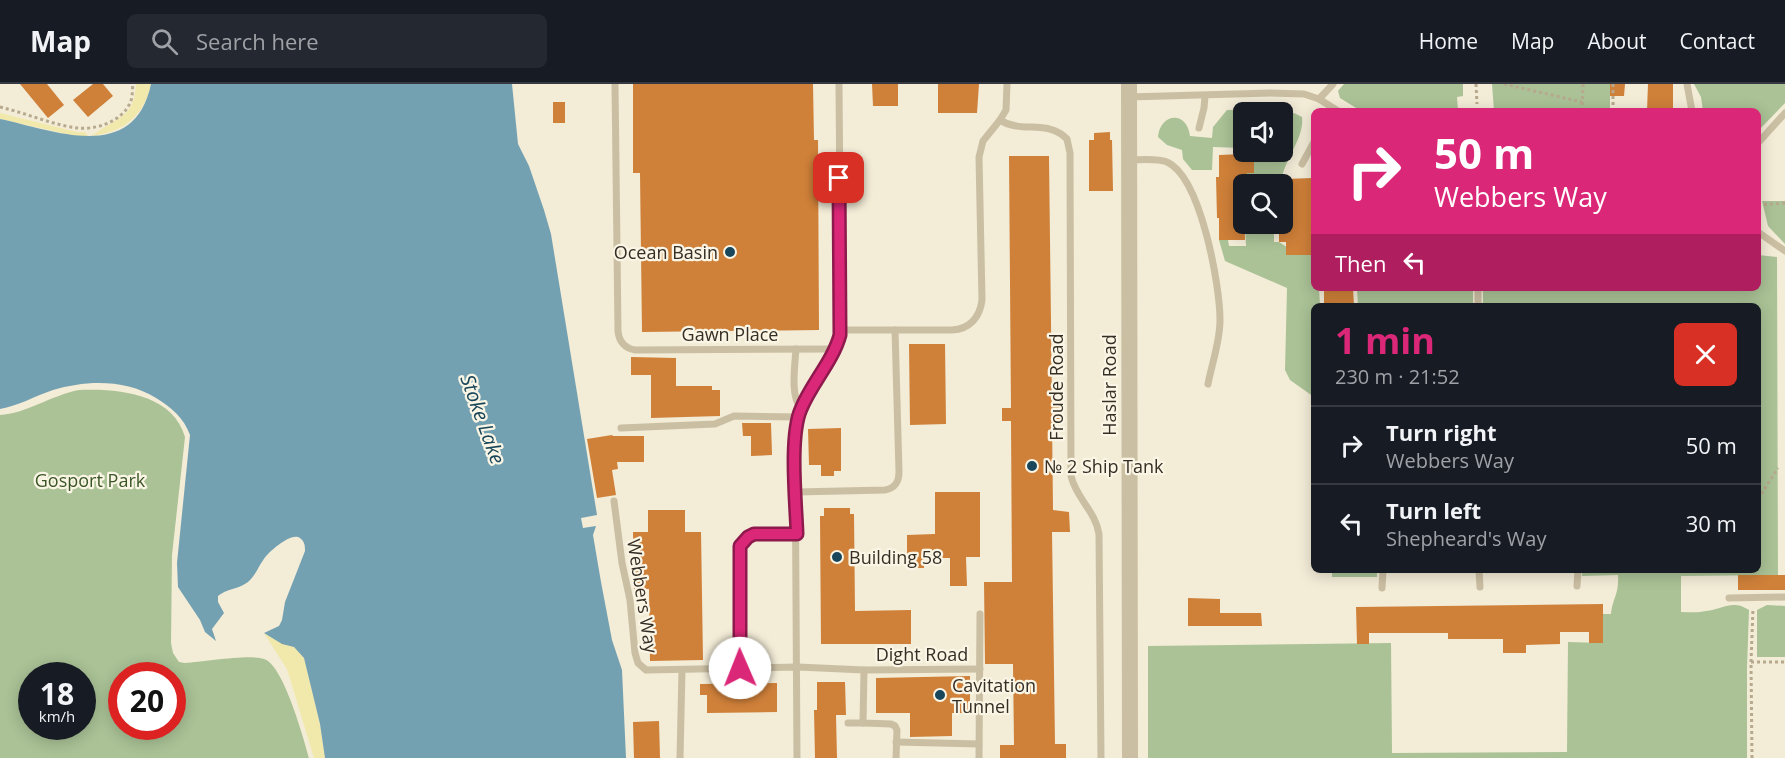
<!DOCTYPE html>
<meta charset="utf-8">
<style>
:root{--surface:#171b24;--page:#242831;--text:#f1f3f6;--muted:#9ea1a6;--line:#363941;--accent:#db2777}
body{margin:0;font-family:"Open Sans",sans-serif;background:var(--page);color:var(--text);height:100vh;display:flex;flex-direction:column;font-size:22px;white-space:nowrap}
*{box-sizing:border-box;margin:0}
p{font-size:20px;color:var(--muted)}
.icon{flex:none;width:33px;height:33px;fill:none;stroke:currentColor;stroke-width:2;stroke-linecap:round;stroke-linejoin:round}
.map{position:relative;flex:1;overflow:hidden}
.side{position:absolute;left:1311px;top:219px;width:450px;height:270px;display:flex;flex-direction:column;background:var(--surface);border-radius:9px;box-shadow:0 3px 15px #0003}
.side>*{flex:none}
.hud{position:absolute;left:1311px;top:24px;width:450px;height:183px;border-radius:9px;box-shadow:0 3px 15px #0003;background:#db2777;color:#fff;overflow:hidden}
.fabs{position:absolute;left:1233px;top:18px;display:grid;gap:12px}
.fabs a{display:grid;place-items:center;width:60px;height:60px;border-radius:9px;background:var(--surface);box-shadow:0 3px 15px #0003;font-size:30px}
.speed{position:absolute;left:18px;top:578px;display:flex;gap:12px;font-size:30px;font-weight:700;text-align:center}
.speed>*{display:grid;place-content:center;width:78px;height:78px;border-radius:50%;background:var(--surface);box-shadow:0 3px 15px #0003;line-height:1}
.speed small{font-size:15px;font-weight:400}
.speed .limit{border:9px solid #d22;background:#fff;color:#111}
.pin{position:absolute;display:grid;place-items:center;width:51px;height:51px;color:#fff;margin:-26px;border-radius:12px;box-shadow:0 3px 9px #0006}
.me{position:absolute;width:66px;margin:-33px;rotate:359deg;stroke-linejoin:round;filter:drop-shadow(0 0 4px #0008)}
.turn{display:flex;align-items:center;gap:21px;height:126px;padding:0 24px;font-size:27px}
.turn .icon{width:78px;height:78px;stroke-width:2.5}
.turn b{display:block;font-size:42px;line-height:51px}
.then{display:flex;align-items:center;height:57px;padding:0 24px;background:#0003;gap:12px;font-size:22px}
.round{display:grid;place-items:center;flex:none;width:63px;height:63px;border-radius:9px;background:var(--page)}
.overview{display:flex;align-items:center;justify-content:space-between;height:102px;padding:0 24px}
h1{font-size:36px;font-weight:700;line-height:45px;color:var(--accent)}
ul{padding:0;list-style:none}
li{display:flex;align-items:center;gap:18px;height:78px;padding:0 24px;border-top:2px solid var(--line)}
li div{flex:1}
li b{display:block;font-size:22px}
li em{font-style:normal}
header{display:flex;align-items:center;gap:36px;box-sizing:border-box;height:84px;padding:0 30px;background:var(--surface);border-bottom:2px solid var(--line)}
header strong{font-size:28px}
nav{display:flex;gap:33px;margin-inline-start:auto;font-size:21px}
.search{width:420px;height:54px;background:var(--page);display:flex;align-items:center;gap:15px;box-sizing:border-box;padding:0 21px;border-radius:9px;color:var(--muted);font-size:22px}
.map>svg:first-child{display:block}
</style>
<header>
<strong>Map</strong>
<div class="search"><svg class="icon" aria-label="search" viewBox="0 0 24 24"><circle cx="10" cy="10" r="6"/><path d="M15 15l6 6"/></svg>Search here</div>
<nav><a>Home</a><a>Map</a><a>About</a><a>Contact</a></nav>
</header>
<div class="map">
<svg width="1785" height="674" viewBox="0 0 1785 674">
<rect width="100%" height="100%" fill="#f3ecd7"/>
<!-- green -->
<g fill="#aac296" fill-rule="evenodd">
<path d="M1344 0H1463V12L1457 13 1458 27H1361L1340 14 1338 7Z"/>
<path d="M1492 0H1610V27H1494Z"/>
<path d="M1694 0H1785V19L1758 47V27H1703L1701 13Z"/>
<path d="M1263 25 1264 28H1244V68H1282L1283 30 1294 29 1302 33C1305 54 1282 78 1281 100H1244L1243 64 1213 63 1212 86H1192L1183 75 1182 66 1167 61 1158 53C1160 29 1187 26 1190 52L1212 54 1213 43 1227 26Z"/>
<path d="M1762 117H1785V160L1768 142Z"/>
<path d="M1245 140H1274V158H1279L1299 171H1314V204H1319L1320 222H1314V313L1290 296 1285 286 1287 204 1225 177 1219 156H1228L1229 162H1246Z"/>
<path d="M1758 171 1777 173 1778 491 1681 492V528C1689 528 1698 529 1706 527 1724 525 1732 515 1749 526L1747 584V674H1148V562L1391 559 1392 669 1567 668 1568 558 1602 559 1603 530H1611C1613 513 1619 511 1618 491L1582 492V486H1758V222H1483V204H1758Z"/>
<path d="M1357 204H1473V222H1358Z"/>
<path d="M79 306C116 304 173 309 185 353L172 471 171 559 173 569 179 578 185 579C204 578 249 570 264 575 283 580 304 655 309 674H0V331C25 330 52 311 79 306ZM32 591H82V642H32ZM122 591H172V642H122Z"/>
<rect x="1332" y="486" width="45" height="7"/>
<path d="M1767 521 1785 522V573H1757V526Z"/>
</g>
<!-- sand -->
<g fill="#f1e9ab">
<path d="M136 0H151C143 38 114 54 76 52L0 35V29L77 48H85L89 53C95 50 99 46 105 43 127 30 134 27 136 0Z"/>
<path d="M264 549 282 559 294 563 304 574 320 640 325 674H314L287 585Z"/>
</g>
<!-- water -->
<path fill="#74a1b2" d="M151 0H512L518 60 529 82 544 126 551 150 597 431 581 434 583 444 596 442 593 451 601 498 612 556 622 586 626 674H325L320 640 304 574 294 563 282 560 264 549 279 542 282 536 285 518 305 467C305 462 305 458 300 454 292 448 274 464 268 470 260 478 257 490 248 498 239 505 226 505 218 512V518L224 529 212 545 216 557 205 548 200 536 178 503 177 479 190 351C184 334 171 323 156 314 126 295 86 296 53 306 35 312 18 322 0 325V35C53 46 134 81 151 0Z"/>
<!-- building -->
<g fill="#cf8039">
<path d="M20 0H47L64 21 48 34Z"/>
<path d="M93 0H103L113 12 88 33 73 16Z"/>
<path d="M633 0H813L814 56H818L819 246 642 248 640 89H633Z"/>
<path d="M872 0H898V22H873Z"/>
<path d="M938 0H979L977 29H938Z"/>
<path d="M1610 0H1625L1624 12H1610Z"/>
<path d="M1648 0H1673V27H1647Z"/>
<rect x="553" y="18" width="12" height="21"/>
<path d="M1110 48V56H1112L1113 107H1089V56H1094V49Z"/>
<path d="M1244 48V68H1254V89H1247V100H1244L1245 156H1219V134H1217L1216 93H1219V71L1243 70Z"/>
<path d="M1009 72H1049L1052 323H1061V335H1052L1053 426 1069 428 1070 448H1052L1055 660H1066V674H1000V661H1014L1013 580H985L984 498H1012L1011 337H1002V324H1011Z"/>
<path d="M1312 94 1314 158H1311V171H1286V158H1279V145H1286L1285 95Z"/>
<path d="M1324 204H1353L1354 222H1324Z"/>
<path d="M909 260H945L946 340 910 341Z"/>
<path d="M631 273 676 274V302H712V306H720V332L651 334V291H631Z"/>
<path d="M742 339H771L772 371 751 372V352H743Z"/>
<path d="M841 344V387H834V392H821V381H809L808 345Z"/>
<path d="M612 351 613 352H644V378H617L618 385 612 386 616 411 597 414 587 355Z"/>
<path d="M935 408H980V473H966L967 502H950V474H924V484H907V451L935 450Z"/>
<path d="M824 424H850V430H854L855 527 911 526V560H821L820 432H824Z"/>
<path d="M648 426H685V448H701L703 576 650 577 649 505H634L633 448H648Z"/>
<rect x="1738" y="491" width="47" height="15"/>
<path d="M1188 514 1220 515V529H1261L1262 542H1188Z"/>
<path d="M1603 520V559H1589V548H1560V560L1526 561V569H1503V555H1448V549H1369V560H1357L1356 523Z"/>
<path d="M970 592V629H952V652L910 653V629H876V594Z"/>
<path d="M817 598H845L846 631H836L837 674H815L814 626H817Z"/>
<path d="M777 599V628L707 629V611H700V600Z"/>
<path d="M659 637 660 674H634L633 638Z"/>
</g>
<g fill="none" stroke-linecap="round" stroke-linejoin="round">
<!-- path -->
<g stroke="#b7a98d" stroke-width="3" stroke-dasharray="3 3" stroke-linecap="butt">
<path d="M1476 0 1477 20"/>
<path d="M1504 0 1582 18"/>
<path d="M1613 0V27"/>
<path d="M0 23C26 29 52 41 78 44 97 46 122 37 130 19 133 13 132 6 133 0"/>
<path d="M1582 27 1583 0"/>
<path d="M1758 121 1785 119"/>
<path d="M1758 415 1778 384"/>
<path d="M1751 578H1785"/>
<path d="M1752 674 1751 578 1753 525"/>
</g>
<!-- service -->
<g stroke="#cbbfa3" stroke-width="7">
<path d="M615 0 618 247C619 257 624 264 635 266L834 265"/>
<path d="M1687 0 1692 27"/>
<path d="M1129 13 1270 9 1304 10 1319 15 1338 27"/>
<path d="M1319 15 1333 0"/>
<path d="M1000 36 1006 26 1007 0"/>
<path d="M1199 44 1204 24 1205 12"/>
<path d="M1758 59 1785 29"/>
<path d="M1130 76C1141 76 1156 74 1167 78 1201 93 1220 202 1220 236 1220 258 1212 279 1208 300"/>
<path d="M1302 80 1314 58"/>
<path d="M1758 148 1785 167"/>
<path d="M1478 204V222"/>
<path d="M841 246H952C970 245 980 233 982 216L979 73 983 57 1000 36C1021 50 1048 35 1067 55L1070 69 1071 392C1076 414 1096 428 1099 450L1101 674"/>
<path d="M796 265C795 280 790 314 801 324"/>
<path d="M621 344 715 340 734 332 798 333"/>
<path d="M796 408 885 406C895 404 899 398 899 388L895 246"/>
<path d="M614 417 622 479 630 516 635 569 638 579 646 586 798 583 864 586 980 585"/>
<path d="M1479 486 1480 503"/>
<path d="M1577 502 1578 486"/>
<path d="M1382 504 1383 486"/>
<path d="M1729 514 1785 513"/>
<path d="M739 584 740 462C752 444 778 450 797 450"/>
<path d="M864 586 863 639 891 640 895 642 897 646 896 674"/>
<path d="M848 639H863"/>
<path d="M896 658 979 660"/>
<path d="M680 674 682 586"/>
<path d="M797 674 795 356 798 333 801 324 837 260 841 246 839 0"/>
<path d="M979 674 980 530"/>
</g>
<!-- tertiary -->
<path stroke="#cbbfa3" stroke-width="16" d="M1129 0 1130 674"/>
</g>
<g fill="none" stroke-linecap="round" stroke-linejoin="round">
<defs>
<path id="route" d="M740 584V462L748 453 754 450H797C796 419 789 352 801 325 811 300 833 277 840 251L839 94"/>
</defs>
<!-- route casing -->
<use href="#route" stroke="#8e194d" stroke-width="15"/>
<!-- route -->
<use href="#route" stroke="#db2777" stroke-width="10"/>
</g>
<!-- markers -->
<g fill="#18465a" stroke="#faf5e4" stroke-width="2">
<circle cx="730" cy="168" r="6"/>
<circle cx="1032" cy="382" r="6"/>
<circle cx="837" cy="473" r="6"/>
<circle cx="940" cy="611" r="6"/>
</g>
<g text-anchor="middle" dominant-baseline="central" stroke-width="4.5" stroke-linejoin="round" paint-order="stroke">
<!-- poi labels -->
<g font-size="18" fill="#362e25" stroke="#faf5e4" text-anchor="start">
<text x="718" y="168" text-anchor="end">Ocean Basin</text>
<text x="1044" y="382">№ 2 Ship Tank</text>
<text x="849" y="473">Building 58</text>
<text x="952" y="601">Cavitation<tspan x="952" dy="21">Tunnel</tspan></text>
</g>
<!-- street labels -->
<g font-size="18" fill="#362e25" stroke="#faf5e4">
<text x="730" y="250">Gawn Place</text>
<text transform="translate(1109 301) rotate(-90)">Haslar Road</text>
<text transform="translate(1056 303) rotate(-90)">Froude Road</text>
<text transform="translate(643 512) rotate(81)">Webbers Way</text>
<text x="922" y="570">Dight Road</text>
</g>
<!-- park labels -->
<g font-size="18" fill="#3a5627" stroke="#faf5e4">
<text x="90" y="396">Gosport Park</text>
</g>
<!-- water labels -->
<g font-size="20" font-style="italic" fill="#18465a" stroke="#faf5e4">
<text transform="translate(483 335) rotate(70)">Stoke Lake</text>
</g>
</g>
</svg>
<div class="fabs">
<a><svg class="icon" aria-label="sound" viewBox="0 0 24 24"><path d="M4 9h4l5-4v14l-5-4H4zM17 9q2 3 0 6"/></svg></a>
<a><svg class="icon" aria-label="search" viewBox="0 0 24 24"><circle cx="10" cy="10" r="6"/><path d="M15 15l6 6"/></svg></a>
</div>
<div class="speed"><div>18<small>km/h</small></div><div class="limit">20</div></div>
<div class="pin" style="left:839px;top:94px;background:#d93025"><svg class="icon" aria-label="arrive" viewBox="0 0 24 24"><path d="M6 21V4h12l-3 4 3 4H6"/></svg></div>
<svg class="me" style="left:740px;top:584px" viewBox="-20 -20 40 40"><circle r="19" fill="#fff"/><path d="M0-13L10 11 0 6-10 11z" fill="#db2777"/></svg>
<div class="hud">
<div class="turn"><svg class="icon" aria-label="right" viewBox="0 0 24 24"><path d="M7 20v-9h11M14 6l5 5-5 5"/></svg><div><b>50 m</b>Webbers Way</div></div>
<div class="then">Then<svg class="icon" aria-label="left" viewBox="0 0 24 24"><path d="M17 20v-9H6M10 6l-5 5 5 5"/></svg></div>
</div>
<section class="side">
<div class="overview"><div><h1>1 min</h1><p>230 m · 21:52</p></div><a class="round" style="background:#d93025;color:#fff"><svg class="icon" aria-label="close" viewBox="0 0 24 24"><path d="M6 6l12 12M18 6L6 18"/></svg></a></div>
<ul>
<li><svg class="icon" aria-label="right" viewBox="0 0 24 24"><path d="M7 20v-9h11M14 6l5 5-5 5"/></svg><div><b>Turn right</b><p>Webbers Way</p></div><em>50 m</em></li>
<li><svg class="icon" aria-label="left" viewBox="0 0 24 24"><path d="M17 20v-9H6M10 6l-5 5 5 5"/></svg><div><b>Turn left</b><p>Shepheard's Way</p></div><em>30 m</em></li>
</ul>
</section>
</div>
